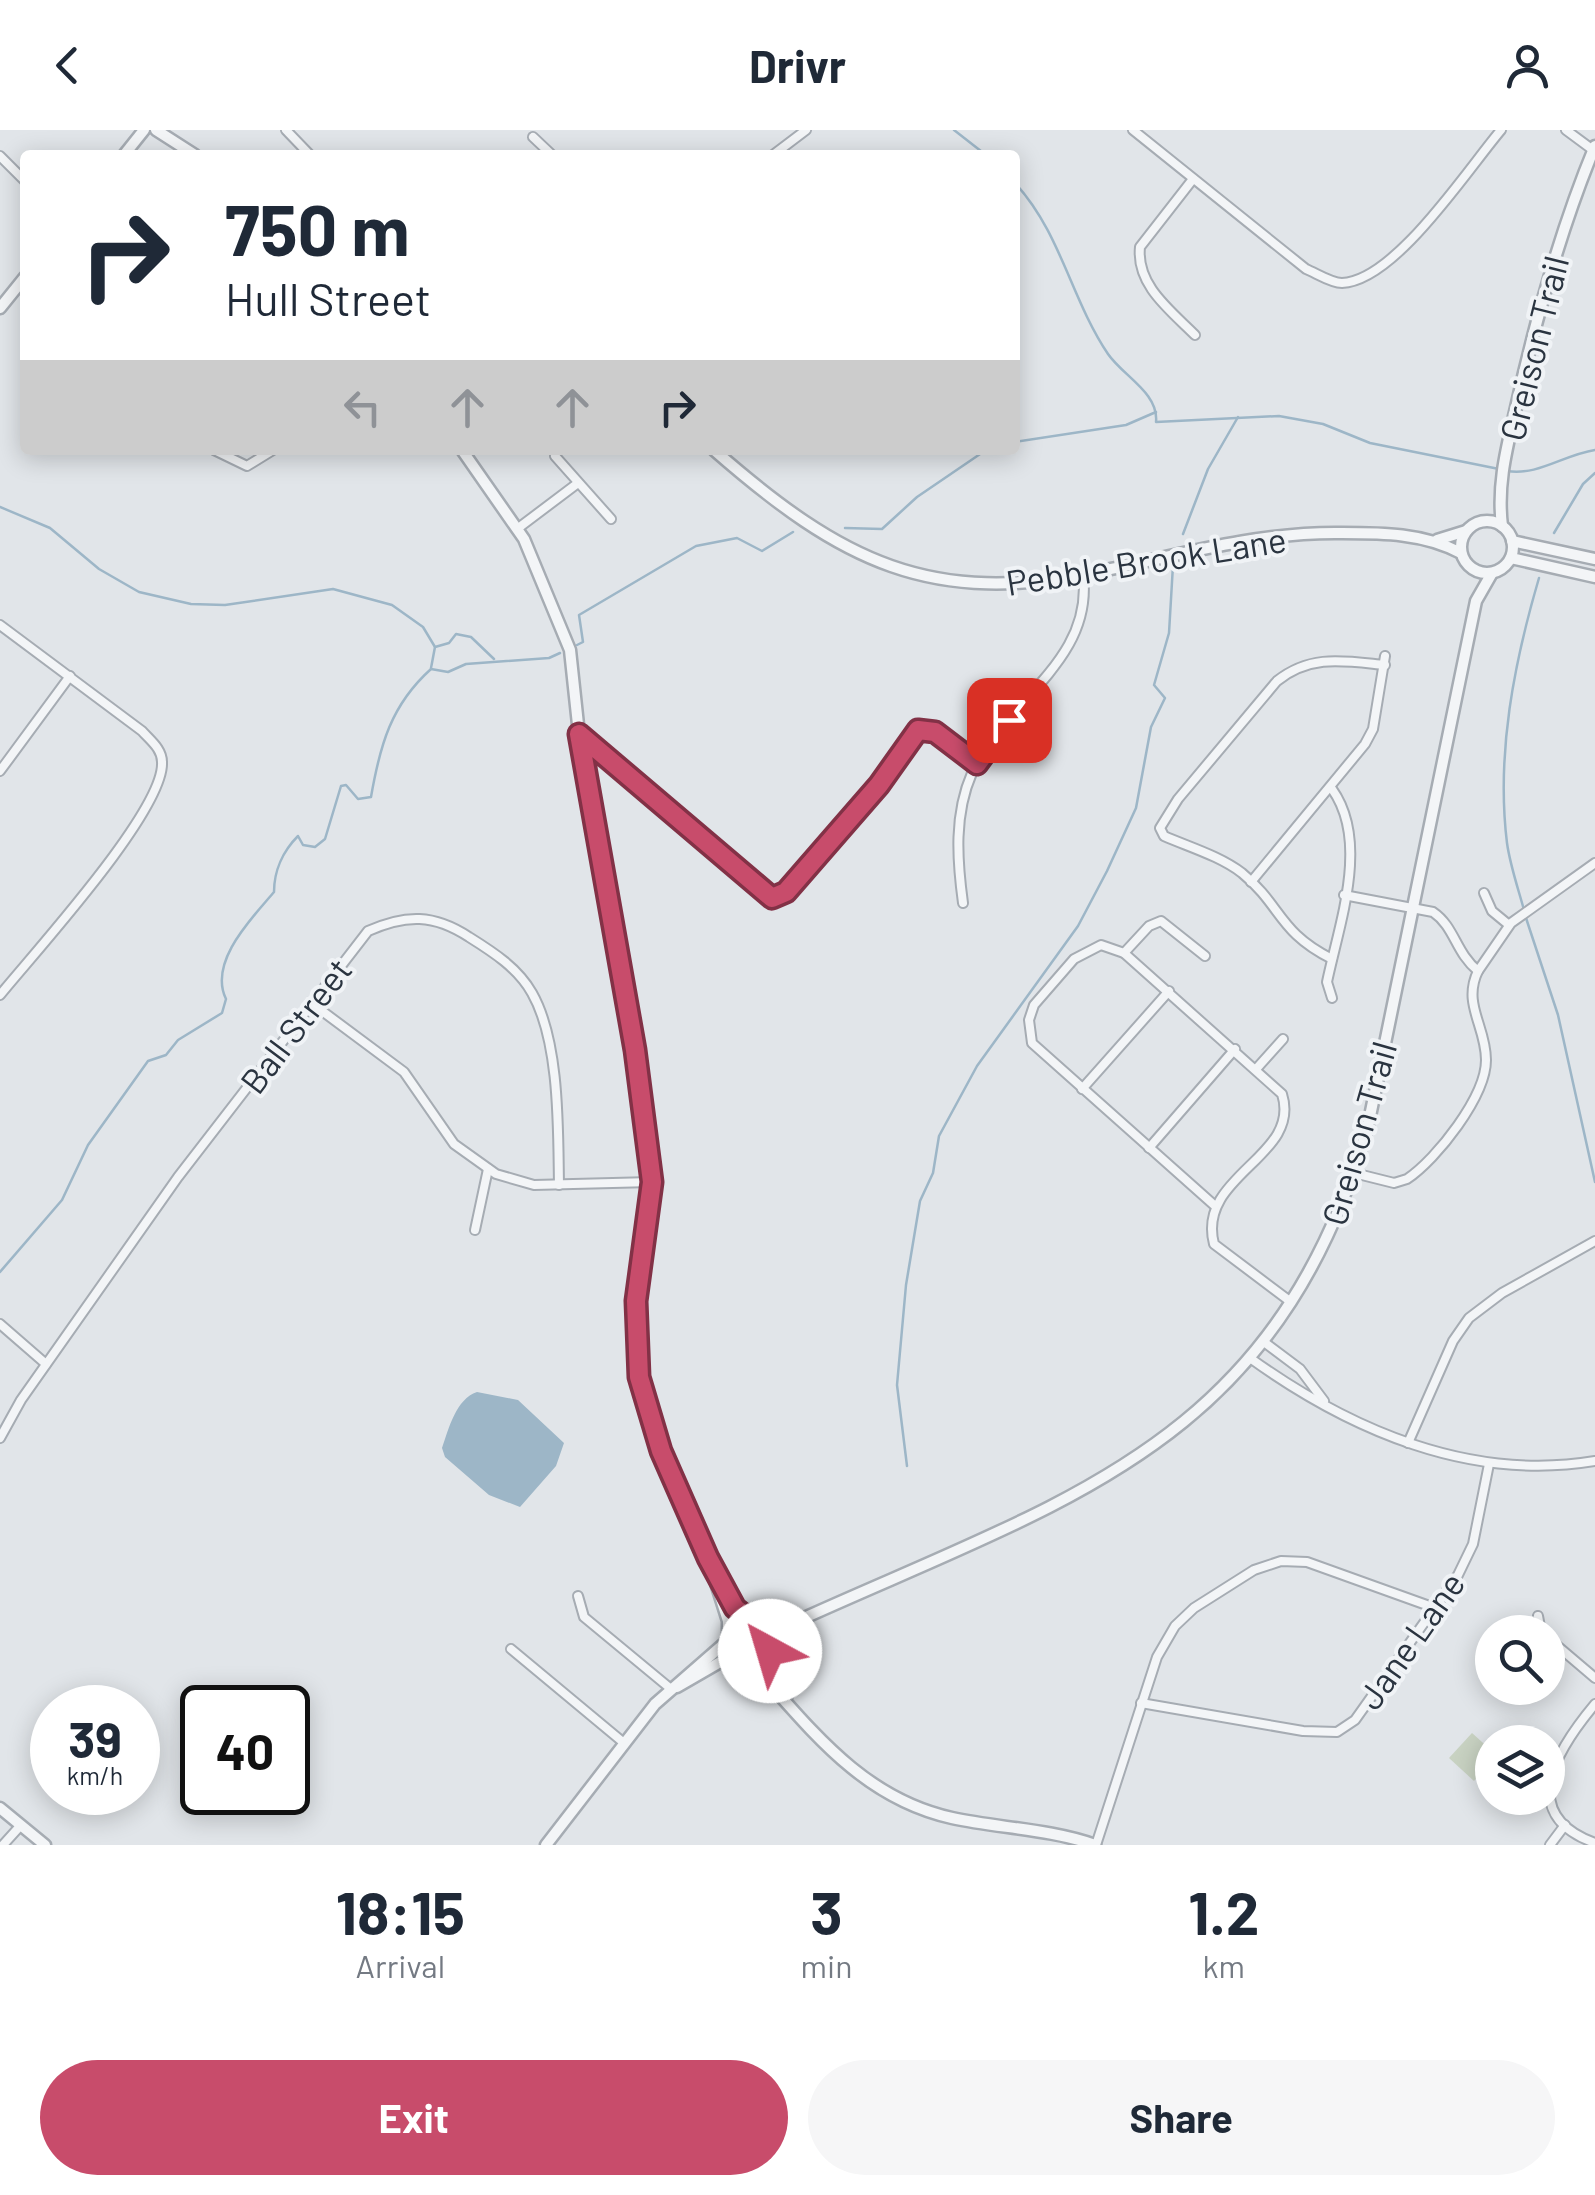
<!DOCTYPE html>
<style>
:root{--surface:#fff;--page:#f6f6f7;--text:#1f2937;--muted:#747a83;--accent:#c84c6b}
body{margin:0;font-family:Barlow,sans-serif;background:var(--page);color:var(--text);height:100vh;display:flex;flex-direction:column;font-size:38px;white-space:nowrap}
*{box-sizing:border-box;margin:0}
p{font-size:32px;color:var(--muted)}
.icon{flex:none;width:55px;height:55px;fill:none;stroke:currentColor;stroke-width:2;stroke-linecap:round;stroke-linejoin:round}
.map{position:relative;height:1715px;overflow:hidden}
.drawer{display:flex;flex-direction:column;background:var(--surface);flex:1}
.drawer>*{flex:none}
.hud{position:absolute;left:20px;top:20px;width:1000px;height:305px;border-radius:10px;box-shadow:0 5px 25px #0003;background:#fff;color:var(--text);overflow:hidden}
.buttons{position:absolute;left:1475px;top:1485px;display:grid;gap:20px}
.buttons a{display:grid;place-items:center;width:90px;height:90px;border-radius:50%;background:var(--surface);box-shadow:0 5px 25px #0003;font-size:50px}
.speed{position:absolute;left:30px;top:1555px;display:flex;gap:20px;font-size:50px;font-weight:700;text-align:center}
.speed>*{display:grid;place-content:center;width:130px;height:130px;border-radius:50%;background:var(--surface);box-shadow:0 5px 25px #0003;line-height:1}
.speed small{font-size:25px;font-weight:400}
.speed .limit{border:5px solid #111;border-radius:15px;background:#fff;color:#111}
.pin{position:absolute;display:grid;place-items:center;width:85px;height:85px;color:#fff;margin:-42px;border-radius:20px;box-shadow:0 5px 15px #0006}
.me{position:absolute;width:110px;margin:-55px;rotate:321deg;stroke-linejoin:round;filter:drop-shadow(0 0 8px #0008)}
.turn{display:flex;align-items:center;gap:35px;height:210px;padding:0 40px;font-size:45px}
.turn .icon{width:130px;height:130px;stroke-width:2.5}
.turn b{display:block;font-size:70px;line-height:85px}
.lanes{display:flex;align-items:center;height:95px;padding:0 40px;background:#0003;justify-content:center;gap:50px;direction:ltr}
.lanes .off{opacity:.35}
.eta{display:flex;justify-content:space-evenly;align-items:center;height:170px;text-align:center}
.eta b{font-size:60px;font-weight:700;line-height:70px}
.action{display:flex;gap:20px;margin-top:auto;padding:20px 40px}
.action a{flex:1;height:115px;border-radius:60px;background:var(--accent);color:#fff;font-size:40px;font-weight:700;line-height:115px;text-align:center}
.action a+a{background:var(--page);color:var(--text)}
header{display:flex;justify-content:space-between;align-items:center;height:130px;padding:0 40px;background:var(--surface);font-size:45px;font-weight:700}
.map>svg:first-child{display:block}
</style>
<header><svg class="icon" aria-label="back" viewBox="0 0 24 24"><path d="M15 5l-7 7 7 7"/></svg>Drivr<svg class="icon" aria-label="person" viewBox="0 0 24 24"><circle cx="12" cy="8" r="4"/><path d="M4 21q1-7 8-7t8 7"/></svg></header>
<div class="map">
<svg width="1595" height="1715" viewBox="0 0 1595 1715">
<rect width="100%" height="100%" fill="#e1e5e9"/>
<!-- green -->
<path fill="#c8d2c2" d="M1472 1603 1492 1621V1630L1474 1651 1449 1628Z"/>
<!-- water -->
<path fill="#9db6c7" d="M477 1262 518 1270 564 1313 556 1336 520 1377 489 1365 445 1327 442 1318C449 1298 456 1269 477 1262Z"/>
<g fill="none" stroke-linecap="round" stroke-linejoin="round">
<!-- stream -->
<g stroke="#9db6c7" stroke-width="2.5">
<path d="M954 0 986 25"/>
<path d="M1015 53C1061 103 1071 169 1108 224 1123 246 1159 263 1156 292L1279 286 1323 294 1370 313 1499 339"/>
<path d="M1015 312 1126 295 1156 282"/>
<path d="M1507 341C1538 346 1563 325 1595 320"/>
<path d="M0 377 50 398 99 439 139 462 191 474 225 475 333 459 392 475 423 497 435 517 449 513 456 504 471 507 494 529"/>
<path d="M845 398 882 399 917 367 986 320"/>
<path d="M1554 403 1583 354 1595 343"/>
<path d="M1183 404 1208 339 1238 287"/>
<path d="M577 515 583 512 579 485 696 416 737 408 762 421 793 402"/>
<path d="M431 538 435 517"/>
<path d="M1524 780C1518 758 1510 735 1507 713 1496 624 1514 533 1539 448"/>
<path d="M1526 788 1558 885 1595 1052"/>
<path d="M0 1142 62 1070 88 1015 148 931 166 925 178 910 222 883 226 869C208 832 252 788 274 762 274 741 283 721 298 706L303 715 315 717 325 709 341 656 346 655 358 669 371 667C380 615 391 575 431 539L448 542 466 534 549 528 560 523"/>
<path d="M907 1336 897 1255 906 1155 920 1071 933 1043 939 1006 977 936 1078 796 1107 741 1136 678 1151 597 1165 568 1154 555 1169 503 1173 435"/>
</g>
<defs>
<g id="minor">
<path d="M286 0 310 25"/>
<path d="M1133 0 1306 139C1316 143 1331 153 1342 153 1395 151 1467 40 1501 0"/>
<path d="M1566 0 1593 20"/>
<path d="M533 7 552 25"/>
<path d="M773 25 806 0"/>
<path d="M0 26 25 51"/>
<path d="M1193 49 1140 117C1136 155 1170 180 1195 205"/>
<path d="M214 320 247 336 273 320"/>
<path d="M555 326 611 389"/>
<path d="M517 399 578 353"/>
<path d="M0 495 142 601C151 611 162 619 162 632 165 680 34 823 0 865"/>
<path d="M579 604 772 768 786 762 879 655 918 600 935 602 977 634"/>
<path d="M0 641 70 546"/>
<path d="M1251 752 1365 614 1373 599 1385 526"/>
<path d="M1484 763 1492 781 1509 795"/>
<path d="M1344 765 1433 782C1455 797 1455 822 1478 841L1511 793 1595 733"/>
<path d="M963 773C957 729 954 684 972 643 1004 571 1094 532 1083 445"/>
<path d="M1124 823 1149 796 1161 791 1205 826"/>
<path d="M1332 829C1278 802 1282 776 1242 743 1220 726 1189 717 1164 706L1160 698 1178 669 1277 551C1311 524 1344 531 1385 535"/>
<path d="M1332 868 1327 852C1339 794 1370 712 1332 659"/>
<path d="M310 872 404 942 454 1014 496 1044 534 1055 652 1052"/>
<path d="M1257 938 1283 909"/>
<path d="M1082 959 1169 861"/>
<path d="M1149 1018 1235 919"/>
<path d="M1354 1043 1394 1053 1407 1049C1437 1029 1486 966 1486 930 1486 896 1462 874 1478 841"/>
<path d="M1214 1075 1032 913 1029 890 1034 875 1074 829 1101 815 1124 823 1282 964C1302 1027 1196 1045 1214 1114L1291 1172"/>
<path d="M475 1100 488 1039"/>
<path d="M0 1194 46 1234"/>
<path d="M1264 1212 1300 1239 1324 1271"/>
<path d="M1250 1228C1350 1300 1470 1352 1595 1331"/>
<path d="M0 1308 21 1270 178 1047 368 801C406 784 434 784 469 807 493 822 518 838 532 863 560 912 558 1000 559 1055"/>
<path d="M1408 1313 1453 1211 1469 1188 1502 1163 1595 1111"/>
<path d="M578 1466 584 1487 671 1559"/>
<path d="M1538 1486 1541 1502"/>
<path d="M1548 1508 1595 1548"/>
<path d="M511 1519 624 1613"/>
<path d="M1141 1573 1303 1601 1337 1602 1355 1590 1458 1445 1473 1414 1489 1334"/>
<path d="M1595 1574C1559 1617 1514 1684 1595 1713"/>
<path d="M3 1715 21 1695"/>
<path d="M1096 1715 1157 1527 1175 1496 1194 1478 1254 1440 1281 1431 1307 1432 1435 1478"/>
<path d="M1550 1715 1565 1695"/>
</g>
<g id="tertiary">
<path d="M156 0 195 25"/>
<path d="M124 25 144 0"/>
<path d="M0 178 25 147"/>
<path d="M462 320 524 409 570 520 579 604 641 955 652 1052 636 1171 639 1247 661 1321 708 1428 728 1491V1504"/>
<path d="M714 320C841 431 930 478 1102 441 1179 425 1255 403 1335 403 1378 403 1422 402 1461 423"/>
<circle cx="1487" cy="417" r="26"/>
<path d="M1502 396C1497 356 1506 321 1515 282 1535 191 1559 103 1595 16"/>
<path d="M1437 410 1466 401"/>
<path d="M1512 411 1595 429"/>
<path d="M1511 428 1595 447"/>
<path d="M714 1435 735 1478 749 1492"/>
<circle cx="748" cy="1515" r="22"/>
<path d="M762 1497 795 1492C1068 1368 1275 1317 1368 996L1476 471 1492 443"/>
<path d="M770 1513 795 1492"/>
<path d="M768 1525 787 1565"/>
<path d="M746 1537 760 1543C816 1606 866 1669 952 1688 998 1698 1050 1699 1095 1715"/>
<path d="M677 1557 722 1531 733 1532"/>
<path d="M0 1678 45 1715"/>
<path d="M546 1715 655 1574 726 1512"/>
</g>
</defs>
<!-- minor casing -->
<use href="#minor" stroke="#a6acb3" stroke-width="12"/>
<!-- tertiary casing -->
<use href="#tertiary" stroke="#a6acb3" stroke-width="15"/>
<!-- minor -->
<use href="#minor" stroke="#f3f5f7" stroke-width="8"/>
<!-- tertiary -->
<use href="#tertiary" stroke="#f3f5f7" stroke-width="10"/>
</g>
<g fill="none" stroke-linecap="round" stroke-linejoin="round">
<defs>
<path id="route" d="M770 1521 768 1504 735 1478 708 1428 661 1321 639 1247 636 1171 652 1052 635 920 579 604 772 768 786 762 879 655 918 600 935 602 977 634 1009 590"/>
</defs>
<!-- route casing -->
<use href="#route" stroke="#823146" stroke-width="25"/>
<!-- route -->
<use href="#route" stroke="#c84c6b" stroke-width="18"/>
</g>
<g text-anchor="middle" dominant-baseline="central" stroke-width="8" stroke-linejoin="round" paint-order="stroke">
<!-- street labels -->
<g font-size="35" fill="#2a3440" stroke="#f0f3f6">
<text transform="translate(1533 218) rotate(-76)">Greison Trail</text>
<text transform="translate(1146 430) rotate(-9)">Pebble Brook Lane</text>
<text transform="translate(295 895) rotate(-53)">Ball Street</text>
<text transform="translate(1358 1003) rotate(-74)">Greison Trail</text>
<text transform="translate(1410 1510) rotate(-55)">Jane Lane</text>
</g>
</g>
</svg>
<div class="buttons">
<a><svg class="icon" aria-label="search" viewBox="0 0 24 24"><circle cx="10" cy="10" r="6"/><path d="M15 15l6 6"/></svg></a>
<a><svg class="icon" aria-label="layers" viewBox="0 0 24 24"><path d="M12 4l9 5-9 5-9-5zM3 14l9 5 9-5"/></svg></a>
</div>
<div class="speed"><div>39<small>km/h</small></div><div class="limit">40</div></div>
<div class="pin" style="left:1009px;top:590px;background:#d93025"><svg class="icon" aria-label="arrive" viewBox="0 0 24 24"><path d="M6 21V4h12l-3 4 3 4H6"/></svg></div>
<svg class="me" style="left:770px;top:1521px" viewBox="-20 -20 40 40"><circle r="19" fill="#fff"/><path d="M0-13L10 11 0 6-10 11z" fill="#c84c6b"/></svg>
<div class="hud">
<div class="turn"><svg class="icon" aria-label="right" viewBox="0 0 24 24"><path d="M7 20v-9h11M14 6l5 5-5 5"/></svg><div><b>750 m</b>Hull Street</div></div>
<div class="lanes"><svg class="icon off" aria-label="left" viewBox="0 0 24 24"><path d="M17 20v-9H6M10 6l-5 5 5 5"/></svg><svg class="icon off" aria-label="ahead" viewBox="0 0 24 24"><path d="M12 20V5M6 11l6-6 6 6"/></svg><svg class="icon off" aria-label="ahead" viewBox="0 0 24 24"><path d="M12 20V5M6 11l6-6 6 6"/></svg><svg class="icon" aria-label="right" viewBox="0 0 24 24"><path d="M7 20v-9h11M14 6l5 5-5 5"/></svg></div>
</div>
</div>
<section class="drawer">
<div class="eta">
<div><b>18:15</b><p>Arrival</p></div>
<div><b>3</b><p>min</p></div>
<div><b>1.2</b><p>km</p></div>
</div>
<div class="action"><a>Exit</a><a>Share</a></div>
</section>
